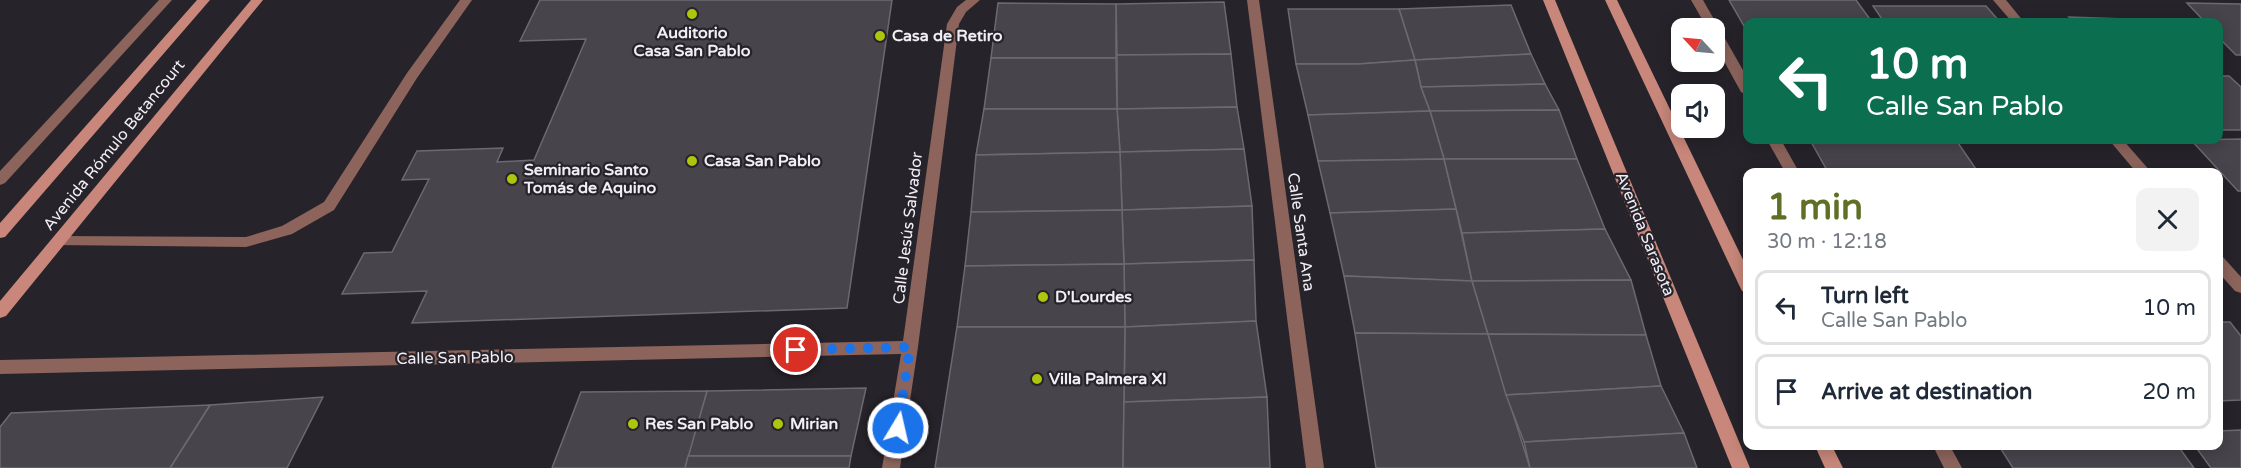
<!DOCTYPE html>
<meta charset="utf-8">
<style>
:root{--surface:#fff;--page:#f2f2f3;--text:#1f2937;--muted:#747a83;--line:#e0e1e3;--accent:#5f7024}
body{margin:0;font-family:"Varela Round",sans-serif;background:var(--page);color:var(--text);height:100vh;display:flex;flex-direction:column;font-size:22px;white-space:nowrap}
*{box-sizing:border-box;margin:0}
p{font-size:20px;color:var(--muted)}
.icon{flex:none;width:33px;height:33px;fill:none;stroke:currentColor;stroke-width:2;stroke-linecap:round;stroke-linejoin:round}
.map{position:relative;flex:1;overflow:hidden}
.details{position:absolute;left:1743px;top:168px;width:480px;height:282px;display:flex;flex-direction:column;background:var(--surface);border-radius:12px;box-shadow:0 3px 15px #0003}
.details>*{flex:none}
.hud{position:absolute;left:1743px;top:18px;width:480px;height:126px;border-radius:12px;box-shadow:0 3px 15px #0003;background:#0b6e4f;color:#fff;overflow:hidden}
.needle{width:39px;rotate:296deg}
.controls{position:absolute;left:1671px;top:18px;display:grid;gap:12px}
.controls a{display:grid;place-items:center;width:54px;height:54px;border-radius:12px;background:var(--surface);box-shadow:0 3px 15px #0003;font-size:30px}
.pin{position:absolute;display:grid;place-items:center;width:51px;height:51px;color:#fff;margin:-26px;border:3px solid #fff;border-radius:50%;box-shadow:0 2px 6px #0007}
.me{position:absolute;width:66px;margin:-33px;rotate:9deg;stroke-linejoin:round;filter:drop-shadow(0 0 4px #0008)}
.turn{display:flex;align-items:center;gap:21px;height:126px;padding:0 24px;font-size:27px}
.turn .icon{width:78px;height:78px;stroke-width:2.5}
.turn b{display:block;font-size:42px;line-height:51px}
.round{display:grid;place-items:center;flex:none;width:63px;height:63px;border-radius:12px;background:var(--page)}
.headline{display:flex;align-items:center;justify-content:space-between;height:102px;padding:0 24px}
h1{font-size:36px;font-weight:800;line-height:45px;color:var(--accent)}
ul{padding:0;list-style:none}
li{display:flex;align-items:center;gap:18px;height:75px;margin:0 12px 9px;padding:0 12px;border:3px solid var(--line);border-radius:12px}
li div{flex:1}
li b{display:block;font-size:22px}
li em{font-style:normal}
.map>svg:first-child{display:block}
</style>
<div class="map">
<svg width="2241" height="468" viewBox="0 0 2241 468">
<rect width="100%" height="100%" fill="#26232a"/>
<!-- building -->
<g fill="#47444c" stroke="#6c6972" stroke-width="1.5">
<path d="M540 0H892L847 308 412 323 427 291 342 294 364 253 392 252 429 179 402 180 417 151 503 148 497 162 534 160 586 39 520 41Z"/>
<path d="M1729 0H1856L1872 22H1748V33Z"/>
<path d="M1224 2 1231 54 1117 55 1116 4Z"/>
<path d="M998 3 1116 4V58H991Z"/>
<path d="M2187 3 2241 4V55H2236L2218 37V22H2205Z"/>
<path d="M1511 5 1531 54 1415 60 1399 9Z"/>
<path d="M1873 6H1986L2000 22H1884Z"/>
<path d="M1288 9H1399L1415 60 1358 64H1296Z"/>
<path d="M2069 17 2125 19 2128 22H2074Z"/>
<path d="M1231 54 1237 107 1117 109V55Z"/>
<path d="M1531 54 1545 84 1421 87 1415 60Z"/>
<path d="M991 58H1116L1117 109H984Z"/>
<path d="M1415 60 1421 87 1430 111 1308 115 1296 64H1358Z"/>
<path d="M2218 76H2229L2241 87V130H2218Z"/>
<path d="M1545 84 1559 110 1430 111 1421 87Z"/>
<path d="M1237 107 1244 149 1120 152 1117 109Z"/>
<path d="M984 109H1117L1120 152 976 155Z"/>
<path d="M1559 110 1577 159H1444L1430 111Z"/>
<path d="M1430 111 1444 159 1318 161 1308 115Z"/>
<path d="M2241 139V191H2238L2191 140Z"/>
<path d="M1810 140H1956L1978 172H1828Z"/>
<path d="M1244 149 1252 206 1122 210 1120 152Z"/>
<path d="M1120 152 1122 210 971 212 976 155Z"/>
<path d="M1444 159 1456 209 1330 213 1318 161Z"/>
<path d="M1444 159H1577L1605 229 1462 233Z"/>
<path d="M1252 206 1254 260 1124 264 1122 210Z"/>
<path d="M1456 209 1472 281 1344 276 1330 213Z"/>
<path d="M1122 210 1124 264 965 266 971 212Z"/>
<path d="M1605 229 1631 280 1472 281 1462 233Z"/>
<path d="M1254 260 1256 321 1125 327 1124 264Z"/>
<path d="M1124 264 1125 327H957L965 266Z"/>
<path d="M1344 276 1472 281 1488 334 1355 333Z"/>
<path d="M1631 280 1646 335 1488 334 1472 281Z"/>
<path d="M1256 321 1267 397 1124 402 1125 327Z"/>
<path d="M2218 322H2230L2241 336V400L2218 401Z"/>
<path d="M957 327H1125L1123 468H935Z"/>
<path d="M1355 333 1488 334 1530 468H1376Z"/>
<path d="M1488 334 1646 335 1661 386 1506 395Z"/>
<path d="M1661 386 1684 433 1524 442 1506 395Z"/>
<path d="M866 388 851 456H688L707 391Z"/>
<path d="M707 391 685 468H552L581 392Z"/>
<path d="M323 397 287 468H170L210 405Z"/>
<path d="M1267 397 1270 468H1123L1124 402Z"/>
<path d="M210 405 170 468H0V427L11 413Z"/>
<path d="M2241 430V468H2211L2195 446H2218V431Z"/>
<path d="M1684 433 1697 468H1530L1524 442Z"/>
<path d="M1999 446H2178L2194 468H2013Z"/>
<path d="M688 456H851L849 468H685Z"/>
</g>
<g fill="none" stroke-linecap="round" stroke-linejoin="round">
<!-- service -->
<path fill="#8c645c" fill-rule="evenodd" d="M460 0H472L417 78 334 210 292 234 246 247 54 245 51 241 54 237 59 236 246 237 282 226 324 202 407 73Z"/>
<!-- minor -->
<g fill="#8c645c" fill-rule="evenodd">
<path d="M159 0H172L5 183 0 185V171Z"/>
<path d="M966 0H980L966 12 959 24 918 347 900 468H882L901 354 0 374V360L903 341 947 24 957 7Z"/>
<path d="M1247 0H1259L1324 468H1306Z"/>
<path d="M1691 0H1703L1748 79V96L1741 92 1714 43V28H1707Z"/>
<path d="M1993 0H2006L2024 22H2012Z"/>
<path d="M1767 140H1781L1799 172H1785Z"/>
<path d="M2109 140H2123L2151 172H2136Z"/>
<path d="M2218 256 2223 257 2241 277V293L2235 291 2218 272Z"/>
<path d="M1933 446H1950L1962 468H1944Z"/>
</g>
<!-- secondary -->
<g fill="#c8877a" fill-rule="evenodd">
<path d="M197 0H210L5 237 0 238V223Z"/>
<path d="M251 0H263L6 316 0 318V301Z"/>
<path d="M1543 0H1555L1750 468H1732Z"/>
<path d="M1605 0H1617L1748 270V293L1742 291 1740 287Z"/>
<path d="M1815 446H1832L1843 468H1825Z"/>
</g>
</g>
<g fill="none" stroke-linecap="round" stroke-linejoin="round">
<!-- route -->
<path stroke="#1a73e8" stroke-width="10" stroke-dasharray="0 18" d="M796 350 910 347 898 428"/>
</g>
<!-- markers -->
<g fill="#adc60d" stroke="#26232a" stroke-width="2">
<circle cx="692" cy="14" r="6"/>
<circle cx="880" cy="36" r="6"/>
<circle cx="692" cy="161" r="6"/>
<circle cx="512" cy="179" r="6"/>
<circle cx="1043" cy="297" r="6"/>
<circle cx="1037" cy="379" r="6"/>
<circle cx="633" cy="424" r="6"/>
<circle cx="778" cy="424" r="6"/>
</g>
<g text-anchor="middle" dominant-baseline="central" stroke-width="4.5" stroke-linejoin="round" paint-order="stroke">
<!-- poi labels -->
<g font-size="16" font-weight="bold" fill="#f1eff5" stroke="#26232a" text-anchor="start">
<text x="692" y="33" text-anchor="middle">Auditorio<tspan x="692" dy="18">Casa San Pablo</tspan></text>
<text x="892" y="36">Casa de Retiro</text>
<text x="704" y="161">Casa San Pablo</text>
<text x="524" y="170">Seminario Santo<tspan x="524" dy="18">Tomás de Aquino</tspan></text>
<text x="1055" y="297">D'Lourdes</text>
<text x="1049" y="379">Villa Palmera XI</text>
<text x="645" y="424">Res San Pablo</text>
<text x="790" y="424">Mirian</text>
</g>
<!-- street labels -->
<g font-size="16" fill="#f1eff5" stroke="#26232a">
<text transform="translate(114 145) rotate(-51)">Avenida Rómulo Betancourt</text>
<text transform="translate(908 228) rotate(-83)">Calle Jesús Salvador</text>
<text transform="translate(1301 232) rotate(82)">Calle Santa Ana</text>
<text transform="translate(1645 234) rotate(68)">Avenida Sarasota</text>
<text transform="translate(455 358) rotate(-1)">Calle San Pablo</text>
</g>
</g>
</svg>
<div class="controls">
<a><svg class="needle" viewBox="-14 -14 28 28"><path d="M0-13l5 13h-10z" fill="#e53935"/><path d="M0 13l5-13h-10z" fill="#747a83"/></svg></a>
<a><svg class="icon" aria-label="sound" viewBox="0 0 24 24"><path d="M4 9h4l5-4v14l-5-4H4zM17 9q2 3 0 6"/></svg></a>
</div>
<div class="pin" style="left:796px;top:350px;background:#d93025"><svg class="icon" aria-label="arrive" viewBox="0 0 24 24"><path d="M6 21V4h12l-3 4 3 4H6"/></svg></div>
<svg class="me" style="left:898px;top:428px" viewBox="-20 -20 40 40"><circle r="17" fill="#1a73e8" stroke="#fff" stroke-width="3"/><path d="M0-11L8 9 0 5-8 9z" fill="#fff"/></svg>
<div class="hud">
<div class="turn"><svg class="icon" aria-label="left" viewBox="0 0 24 24"><path d="M17 20v-9H6M10 6l-5 5 5 5"/></svg><div><b>10 m</b>Calle San Pablo</div></div>
</div>
<section class="details">
<div class="headline"><div><h1>1 min</h1><p>30 m · 12:18</p></div><a class="round"><svg class="icon" aria-label="close" viewBox="0 0 24 24"><path d="M6 6l12 12M18 6L6 18"/></svg></a></div>
<ul>
<li><svg class="icon" aria-label="left" viewBox="0 0 24 24"><path d="M17 20v-9H6M10 6l-5 5 5 5"/></svg><div><b>Turn left</b><p>Calle San Pablo</p></div><em>10 m</em></li>
<li><svg class="icon" aria-label="arrive" viewBox="0 0 24 24"><path d="M6 21V4h12l-3 4 3 4H6"/></svg><div><b>Arrive at destination</b></div><em>20 m</em></li>
</ul>
</section>
</div>
